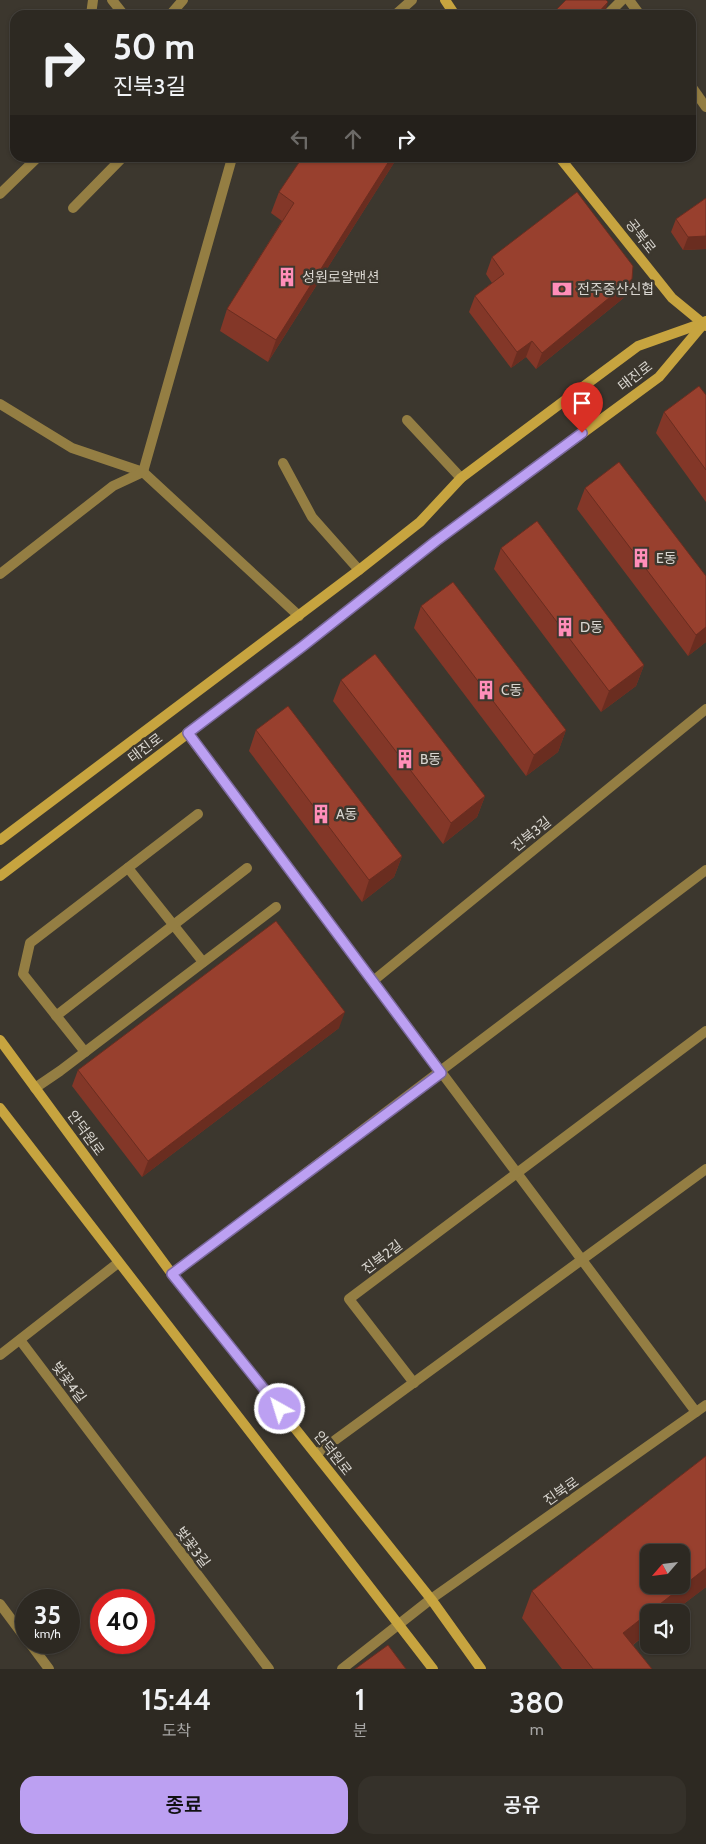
<!DOCTYPE html>
<html lang="ko">
<meta charset="utf-8">
<style>
:root{--surface:#2d2922;--page:#35312a;--text:#f1f3f6;--muted:#a7a6a5;--line:#484540;--accent:#bca0f2}
body{margin:0;font-family:Cabin,"Noto Sans KR",sans-serif;background:var(--page);color:var(--text);height:100vh;display:flex;flex-direction:column;font-size:19px;white-space:nowrap}
*{box-sizing:border-box;margin:0}
p{font-size:16px;color:var(--muted)}
.icon{flex:none;width:28px;height:28px;fill:none;stroke:currentColor;stroke-width:2;stroke-linecap:round;stroke-linejoin:round}
.map{position:relative;height:1669px;overflow:hidden}
.sheet{display:flex;flex-direction:column;background:var(--surface);flex:1}
.sheet>*{flex:none}
.guide{position:absolute;left:10px;top:10px;width:686px;height:152px;border-radius:15px;box-shadow:0 1px 4px #0004,0 0 0 1px var(--line);background:#2d2922;color:var(--text);overflow:hidden}
.needle{width:32px;rotate:242deg}
.tools{position:absolute;left:640px;top:1544px;display:grid;gap:10px}
.tools a{display:grid;place-items:center;width:50px;height:50px;border-radius:10px;background:var(--surface);box-shadow:0 1px 4px #0004,0 0 0 1px var(--line);font-size:25px}
.speed{position:absolute;left:15px;top:1589px;display:flex;gap:10px;font-size:25px;font-weight:700;text-align:center}
.speed>*{display:grid;place-content:center;width:65px;height:65px;border-radius:50%;background:var(--surface);box-shadow:0 1px 4px #0004,0 0 0 1px var(--line);line-height:1}
.speed small{font-size:12px;font-weight:400}
.speed .limit{border:8px solid #d22;background:#fff;color:#111}
.pin{position:absolute;display:grid;place-items:center;width:42px;height:42px;color:#fff;margin:-51px -21px;border-radius:50% 50% 50% 0;rotate:-45deg;box-shadow:0 0 5px #0007}
.pin .icon{rotate:45deg}
.me{position:absolute;width:55px;margin:-28px;rotate:321deg;stroke-linejoin:round;filter:drop-shadow(0 0 4px #0008)}
.turn{display:flex;align-items:center;gap:18px;height:105px;padding:0 20px;font-size:22px}
.turn .icon{width:65px;height:65px;stroke-width:2.5}
.turn b{display:block;font-size:35px;line-height:42px}
.lanes{display:flex;align-items:center;height:48px;padding:0 20px;background:#0003;justify-content:center;gap:25px;direction:ltr}
.lanes .off{opacity:.35}
.eta{display:flex;justify-content:space-evenly;align-items:center;height:85px;text-align:center}
.eta b{font-size:30px;font-weight:600;line-height:35px}
.primary-button{display:flex;gap:10px;margin-top:auto;padding:10px 20px}
.primary-button a{flex:1;height:58px;border-radius:15px;background:var(--accent);color:#111;font-size:20px;font-weight:600;line-height:58px;text-align:center}
.primary-button a+a{background:var(--page);color:var(--text)}
.map>svg:first-child{display:block}
</style>
<div class="map">
<svg width="706" height="1669" viewBox="0 0 706 1669">
<rect width="100%" height="100%" fill="#3c372e"/>
<g fill="none" stroke-linecap="round" stroke-linejoin="round">
<!-- lane -->
<g stroke="#947e43" stroke-width="10">
<path d="M91 15 93 0"/>
<path d="M170 15 183 0"/>
<path d="M0 194 37 158"/>
<path d="M73 208 122 158"/>
<path d="M407 420 461 478"/>
<path d="M283 463 312 517 359 570"/>
<path d="M128 868 203 962"/>
<path d="M56 1016 247 868"/>
<path d="M85 1052 23 974 30 943 198 814"/>
<path d="M35 1088 60 1071 276 907"/>
</g>
<!-- street -->
<g stroke="#947e43" stroke-width="10">
<path d="M112 0 124 15"/>
<path d="M629 0 640 15"/>
<path d="M395 15 412 0"/>
<path d="M607 15 622 0"/>
<path d="M691 86 706 107"/>
<path d="M0 404 72 448 143 472 299 616"/>
<path d="M0 574 113 486 143 472 232 158"/>
<path d="M187 733 696 1412"/>
<path d="M373 981 706 709"/>
<path d="M172 1274 706 870"/>
<path d="M20 1340 269 1669"/>
<path d="M0 1355 118 1263"/>
<path d="M414 1383 349 1299 706 1031"/>
<path d="M316 1454 706 1169"/>
<path d="M0 1604 26 1639"/>
<path d="M29 1642 49 1669"/>
<path d="M342 1669 431 1599 706 1405"/>
</g>
<!-- secondary -->
<g stroke="#c7a43f" stroke-width="10">
<path d="M445 0 455 15"/>
<path d="M560 158 672 298 706 326"/>
<path d="M0 840 359 570 420 522 461 478 580 389 638 346 703 323"/>
<path d="M0 876 303 646 436 541 659 377 706 321"/>
<path d="M0 1040 172 1274 431 1599 481 1669"/>
<path d="M0 1108 433 1669"/>
</g>
</g>
<!-- wall -->
<g fill="#833728">
<path d="M397 158 268 362 220 331 227 309 282 221 271 213 279 192Z"/>
<path d="M706 198V249L683 250 671 232 676 219Z"/>
<path d="M492 257 626 296 536 369 526 357 511 368 469 312 475 296 492 283 486 274Z"/>
<path d="M706 395V502L656 433 664 412Z"/>
<path d="M585 488 706 576V642L688 656 577 509Z"/>
<path d="M501 548 644 665 636 686 601 712 494 569Z"/>
<path d="M421 606 566 730 558 752 526 776 414 628Z"/>
<path d="M341 680 485 796 477 817 443 844 333 701Z"/>
<path d="M256 730 402 856 394 877 362 902 249 751Z"/>
<path d="M339 1028 142 1177 72 1086 78 1070Z"/>
<path d="M706 1456V1587L673 1612H649V1632L633 1645 652 1669H562L522 1618 532 1591Z"/>
</g>
<!-- shaded-wall -->
<g fill="#6a2d20">
<path d="M608 2 604 15H596Z"/>
<path d="M391 158H397L268 362 276 340Z"/>
<path d="M706 236V249L683 250 688 237Z"/>
<path d="M632 279 626 296 536 369 542 353Z"/>
<path d="M532 341 526 357 511 368 517 352Z"/>
<path d="M706 627V642L688 656 696 635Z"/>
<path d="M644 665 636 686 601 712 609 691Z"/>
<path d="M566 730 558 752 526 776 534 755Z"/>
<path d="M485 796 477 817 443 844 451 823Z"/>
<path d="M402 856 394 877 362 902 369 880Z"/>
<path d="M345 1012 339 1028 142 1177 148 1161Z"/>
<path d="M706 1568V1587L673 1612H649Z"/>
<path d="M649 1613V1632L613 1660 623 1633Z"/>
</g>
<!-- building -->
<g fill="#98402e" stroke="#6a2d20" fill-rule="evenodd">
<path d="M566 0H606L608 2 596 15H551Z"/>
<path d="M302 158H391L276 340 227 309 294 203 279 192Z"/>
<path d="M577 192 633 266 632 279 542 353 532 341 517 352 475 296 504 274 492 257Z"/>
<path d="M706 198V236L688 237 676 219Z"/>
<path d="M699 386 706 395V470L664 412Z"/>
<path d="M619 462 706 576V627L696 635 585 488Z"/>
<path d="M537 521 644 665 609 691 501 548Z"/>
<path d="M453 582 566 730 534 755 421 606Z"/>
<path d="M375 654 485 796 451 823 341 680Z"/>
<path d="M288 706 402 856 369 880 256 730Z"/>
<path d="M276 921 345 1012 148 1161 78 1070Z"/>
<path d="M706 1456V1568L623 1633 652 1669H593L532 1591ZM649 1552H681V1585H649Z"/>
<path d="M388 1645 406 1669H355Z"/>
</g>
<g fill="none" stroke-linecap="round" stroke-linejoin="round">
<defs>
<path id="route" d="M280 1409 172 1274 441 1073 188 733 303 646 436 541 582 433"/>
</defs>
<!-- route casing -->
<use href="#route" stroke="#7a689d" stroke-width="12"/>
<!-- route -->
<use href="#route" stroke="#bca0f2" stroke-width="9"/>
</g>
<!-- icons -->
<defs>
<symbol id="building-bare" viewBox="-9 -9 18 18"><path d="M-4-6H4V6H1V3H-1V6H-4ZM-2.5-4.3h1.7v1.8h-1.7ZM.8-4.3h1.7v1.8H.8ZM-2.5-1h1.7V.8h-1.7ZM.8-1h1.7V.8H.8Z" fill="#ff8eb9" stroke="#3c372e" stroke-width="2.5" paint-order="stroke"/></symbol>
<symbol id="bank-bare" viewBox="-9 -9 18 18"><path d="M-6-4H6V4H-6ZM0-2.3a2.3 2.3 0 1 0 0 4.6a2.3 2.3 0 1 0 0-4.6Z" fill="#ff8eb9" stroke="#3c372e" stroke-width="2.5" paint-order="stroke"/></symbol>
</defs>
<g fill-rule="evenodd">
<use href="#building-bare" x="273" y="263" width="28" height="28"/>
<use href="#bank-bare" x="548" y="275" width="28" height="28"/>
<use href="#building-bare" x="627" y="544" width="28" height="28"/>
<use href="#building-bare" x="551" y="613" width="28" height="28"/>
<use href="#building-bare" x="472" y="676" width="28" height="28"/>
<use href="#building-bare" x="391" y="745" width="28" height="28"/>
<use href="#building-bare" x="307" y="800" width="28" height="28"/>
</g>
<g text-anchor="middle" dominant-baseline="central" stroke-width="5" stroke-linejoin="round" paint-order="stroke">
<!-- street labels -->
<g font-size="14" fill="#d8d5cf" stroke="#3c372e">
<text transform="translate(641 236) rotate(52)">공북로</text>
<text transform="translate(635 376) rotate(-38)">태진로</text>
<text transform="translate(145 748) rotate(-37)">태진로</text>
<text transform="translate(531 834) rotate(-39)">진북3길</text>
<text transform="translate(86 1133) rotate(54)">안덕원로</text>
<text transform="translate(382 1257) rotate(-37)">진북2길</text>
<text transform="translate(69 1382) rotate(53)">벚꽃4길</text>
<text transform="translate(333 1453) rotate(52)">안덕원로</text>
<text transform="translate(561 1491) rotate(-35)">진북로</text>
<text transform="translate(193 1547) rotate(53)">벚꽃3길</text>
</g>
<!-- poi labels -->
<g font-size="14" fill="#d8d5cf" stroke="#3c372e" text-anchor="start">
<text x="302" y="277">성원로얄맨션</text>
<text x="577" y="289">전주중산신협</text>
<text x="656" y="558">E동</text>
<text x="580" y="627">D동</text>
<text x="501" y="690">C동</text>
<text x="420" y="759">B동</text>
<text x="336" y="814">A동</text>
</g>
</g>
</svg>
<div class="tools">
<a><svg class="needle" viewBox="-14 -14 28 28"><path d="M0-13l5 13h-10z" fill="#e53935"/><path d="M0 13l5-13h-10z" fill="#a7a6a5"/></svg></a>
<a><svg class="icon" aria-label="sound" viewBox="0 0 24 24"><path d="M4 9h4l5-4v14l-5-4H4zM17 9q2 3 0 6"/></svg></a>
</div>
<div class="speed"><div>35<small>km/h</small></div><div class="limit">40</div></div>
<div class="pin" style="left:582px;top:433px;background:#d93025"><svg class="icon" aria-label="arrive" viewBox="0 0 24 24"><path d="M6 21V4h12l-3 4 3 4H6"/></svg></div>
<svg class="me" style="left:280px;top:1409px" viewBox="-20 -20 40 40"><circle r="17" fill="#bca0f2" stroke="#fff" stroke-width="3"/><path d="M0-11L8 9 0 5-8 9z" fill="#fff"/></svg>
<div class="guide">
<div class="turn"><svg class="icon" aria-label="right" viewBox="0 0 24 24"><path d="M7 20v-9h11M14 6l5 5-5 5"/></svg><div><b>50 m</b>진북3길</div></div>
<div class="lanes"><svg class="icon off" aria-label="left" viewBox="0 0 24 24"><path d="M17 20v-9H6M10 6l-5 5 5 5"/></svg><svg class="icon off" aria-label="ahead" viewBox="0 0 24 24"><path d="M12 20V5M6 11l6-6 6 6"/></svg><svg class="icon" aria-label="right" viewBox="0 0 24 24"><path d="M7 20v-9h11M14 6l5 5-5 5"/></svg></div>
</div>
</div>
<section class="sheet">
<div class="eta">
<div><b>15:44</b><p>도착</p></div>
<div><b>1</b><p>분</p></div>
<div><b>380</b><p>m</p></div>
</div>
<div class="primary-button"><a>종료</a><a>공유</a></div>
</section>
